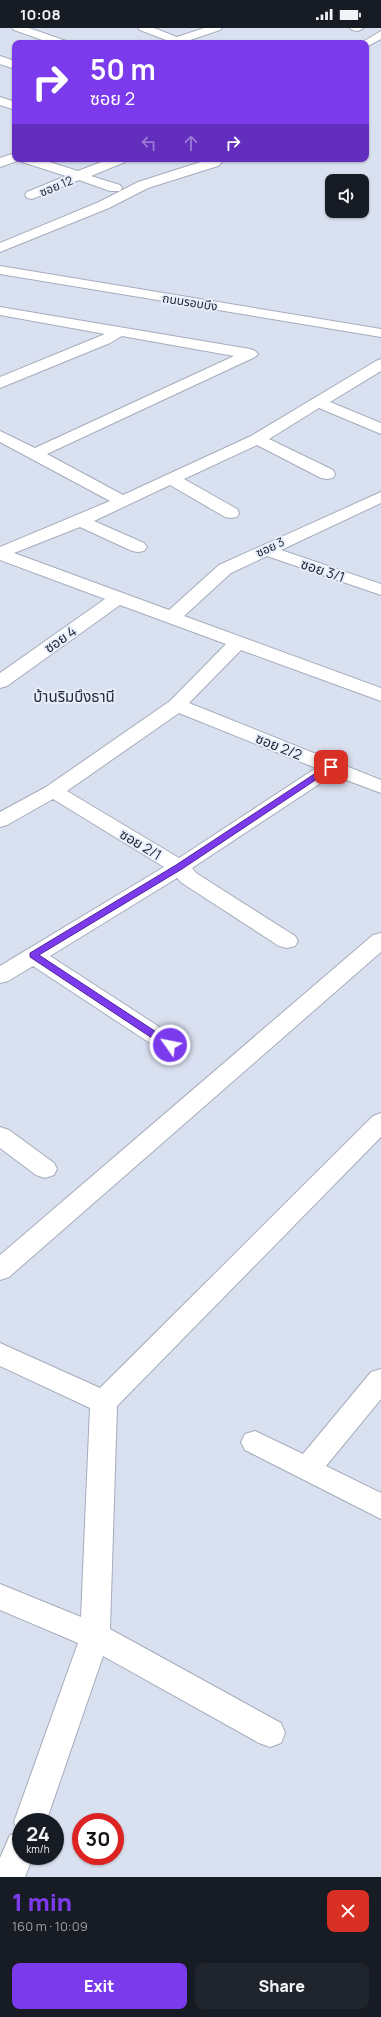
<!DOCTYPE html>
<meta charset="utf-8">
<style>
:root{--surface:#171b24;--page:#20242c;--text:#f1f3f6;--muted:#9ea1a6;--accent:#7c3aed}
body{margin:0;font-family:Manrope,"Noto Sans Thai",sans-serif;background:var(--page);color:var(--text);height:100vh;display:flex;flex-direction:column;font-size:15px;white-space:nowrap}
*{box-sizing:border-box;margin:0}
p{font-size:13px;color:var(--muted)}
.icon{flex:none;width:22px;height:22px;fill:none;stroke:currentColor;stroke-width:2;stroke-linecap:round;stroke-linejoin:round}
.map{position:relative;height:1849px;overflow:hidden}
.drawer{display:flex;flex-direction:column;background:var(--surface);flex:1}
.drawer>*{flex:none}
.hud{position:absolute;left:12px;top:12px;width:357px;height:122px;border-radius:8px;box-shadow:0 1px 3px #0004;background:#7c3aed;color:#fff;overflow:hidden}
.fabs{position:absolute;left:325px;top:146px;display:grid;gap:8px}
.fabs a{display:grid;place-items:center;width:44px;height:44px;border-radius:8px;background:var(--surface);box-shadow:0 1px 3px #0004;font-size:20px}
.speed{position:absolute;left:12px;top:1785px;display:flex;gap:8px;font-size:20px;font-weight:700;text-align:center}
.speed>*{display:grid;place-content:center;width:52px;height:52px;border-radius:50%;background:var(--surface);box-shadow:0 1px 3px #0004;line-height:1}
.speed small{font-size:10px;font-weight:400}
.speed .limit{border:6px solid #d22;background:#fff;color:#111}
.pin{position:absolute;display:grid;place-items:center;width:34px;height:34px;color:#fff;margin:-17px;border-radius:8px;box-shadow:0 2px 6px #0006}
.me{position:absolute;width:44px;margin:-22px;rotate:303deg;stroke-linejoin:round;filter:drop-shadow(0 0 3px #0008)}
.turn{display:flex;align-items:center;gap:14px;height:84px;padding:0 12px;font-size:18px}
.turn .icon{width:52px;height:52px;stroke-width:2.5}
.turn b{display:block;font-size:28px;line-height:34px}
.lanes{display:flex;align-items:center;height:38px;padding:0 12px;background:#0003;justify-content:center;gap:20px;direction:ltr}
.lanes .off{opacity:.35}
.round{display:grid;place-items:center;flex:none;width:42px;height:42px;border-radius:8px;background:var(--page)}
.summary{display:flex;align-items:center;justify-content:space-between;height:68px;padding:0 12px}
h1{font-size:24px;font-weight:800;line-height:30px;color:var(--accent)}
.cta{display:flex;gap:8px;margin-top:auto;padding:8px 12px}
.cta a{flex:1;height:46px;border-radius:8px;background:var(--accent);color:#fff;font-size:16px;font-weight:800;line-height:46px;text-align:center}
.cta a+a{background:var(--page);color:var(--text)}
.status{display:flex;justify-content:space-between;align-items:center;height:28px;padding:0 20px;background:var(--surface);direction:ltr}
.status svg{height:11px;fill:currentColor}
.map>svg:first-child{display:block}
</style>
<div class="status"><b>10:08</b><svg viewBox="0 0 49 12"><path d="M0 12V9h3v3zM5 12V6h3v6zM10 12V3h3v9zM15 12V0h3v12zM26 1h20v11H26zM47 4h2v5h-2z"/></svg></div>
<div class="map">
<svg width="381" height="1849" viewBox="0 0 381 1849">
<rect width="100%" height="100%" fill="#d9e0f0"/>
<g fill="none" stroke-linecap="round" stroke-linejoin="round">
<defs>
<g id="minor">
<path d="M12 0H29L66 13 68 15H51L14 2Z"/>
<path d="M138 0H154L177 9 204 0H222L220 2 187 13 189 15H163L166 12 140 2Z"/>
<path d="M350 0H364L358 3 352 2Z"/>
<path d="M381 3V11L366 19V15H361Z"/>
<path d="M0 28 15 33V41L0 36Z"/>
<path d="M0 69 15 74V82L0 77Z"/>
<path d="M15 125V131L20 132 0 139V130Z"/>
<path d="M21 131H40L78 143 109 131H126L125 134 91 148 120 157 122 160 120 163H110L79 152 32 171 27 170 25 167 27 164 66 148 22 134Z"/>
<path d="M210 131H225L218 138 148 160 109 180 0 224V215L99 174 138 154Z"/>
<path d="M0 238 381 301V309L0 246Z"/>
<path d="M0 279 250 321 255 323 258 326 255 329 47 426 123 467 251 408 376 333 381 331V343L330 374 381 395V406L319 380 269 411 333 442 335 446 333 450 327 451 321 450 257 417 184 451 237 481 239 485 237 489 231 490 225 489 170 457 94 493 144 515 147 519 144 523 138 524 132 523 80 499 14 525 169 582 219 537 381 464V475L281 522 381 556V567L267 528 231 545 184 588 381 660V673L241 622 189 675 381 752V765L333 747 192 840 196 845 295 908 298 913 295 918 287 920 279 918 182 855 177 850 50 928 178 1011 182 1017 178 1023 170 1025 162 1023 33 938 8 953 0 955V938L164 839 53 771 7 797 0 799V784L46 759 170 673 226 616 120 577 7 658 0 660V645L105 571 0 532V519L110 473 0 414V403L35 420 234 328 122 308 110 315 0 360V349L105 306 0 287ZM179 685 316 740 179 830 67 763Z"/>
<path d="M381 905V924L9 1249 0 1252V1227L373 907Z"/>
<path d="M381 1085V1109L117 1378 110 1601 281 1695 285 1705 281 1715 270 1719 259 1715 103 1628 46 1794H21V1828H33L25 1849H0V1830L10 1807 18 1804 14 1794 78 1615 0 1582V1556L81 1589 90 1380 0 1338V1315L100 1360 373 1088Z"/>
<path d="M0 1099 9 1102 54 1135 57 1141 54 1147 45 1150 36 1147 0 1120Z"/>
<path d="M381 1341V1371L326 1438 381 1465V1491L245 1422 241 1414 245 1406 255 1403 303 1426 371 1344Z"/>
</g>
</defs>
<!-- minor casing -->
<use href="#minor" stroke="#a5acbb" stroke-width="2"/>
<!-- minor -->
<use href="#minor" fill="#fff" fill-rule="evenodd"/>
</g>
<!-- route -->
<path fill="#7c3aed" stroke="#51269a" d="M328 737 335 739 182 841 39 927 173 1015V1020H167L30 929V925L176 837Z"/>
<g text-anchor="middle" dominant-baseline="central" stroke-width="4" stroke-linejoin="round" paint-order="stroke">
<!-- far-street labels -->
<g font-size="12" fill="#1f2127" stroke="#e6eefe">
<text transform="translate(56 158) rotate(-22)">ซอย 12</text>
<text transform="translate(190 274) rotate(9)">ถนนรอบบึง</text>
<text transform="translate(270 519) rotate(-25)">ซอย 3</text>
</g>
<!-- street labels -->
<g font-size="14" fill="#1f2127" stroke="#e6eefe">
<text transform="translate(323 542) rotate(19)">ซอย 3/1</text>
<text transform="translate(60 611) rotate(-35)">ซอย 4</text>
<text transform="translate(279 718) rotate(22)">ซอย 2/2</text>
<text transform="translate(141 816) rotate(31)">ซอย 2/1</text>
</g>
<!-- neighbourhood labels -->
<g font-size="15" fill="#242a36" stroke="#e6eefe">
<text x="74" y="668">บ้านริมบึงธานี</text>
</g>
</g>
</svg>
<div class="fabs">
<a><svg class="icon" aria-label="sound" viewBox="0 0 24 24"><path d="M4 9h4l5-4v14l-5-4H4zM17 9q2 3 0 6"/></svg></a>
</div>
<div class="speed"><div>24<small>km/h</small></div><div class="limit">30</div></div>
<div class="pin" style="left:331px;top:739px;background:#d93025"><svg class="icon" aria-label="arrive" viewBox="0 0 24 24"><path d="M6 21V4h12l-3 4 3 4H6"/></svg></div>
<svg class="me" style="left:170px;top:1017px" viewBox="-20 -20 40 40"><circle r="17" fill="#7c3aed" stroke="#fff" stroke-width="3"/><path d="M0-11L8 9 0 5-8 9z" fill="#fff"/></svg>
<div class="hud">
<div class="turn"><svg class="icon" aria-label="right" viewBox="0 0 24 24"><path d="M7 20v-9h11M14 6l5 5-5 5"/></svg><div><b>50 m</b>ซอย 2</div></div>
<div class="lanes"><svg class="icon off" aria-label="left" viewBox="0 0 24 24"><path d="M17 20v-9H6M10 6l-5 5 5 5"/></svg><svg class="icon off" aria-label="ahead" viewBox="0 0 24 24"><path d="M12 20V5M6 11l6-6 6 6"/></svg><svg class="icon" aria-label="right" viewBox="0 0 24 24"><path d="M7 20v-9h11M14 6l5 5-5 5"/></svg></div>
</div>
</div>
<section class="drawer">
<div class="summary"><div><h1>1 min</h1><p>160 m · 10:09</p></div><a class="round" style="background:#d93025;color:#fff"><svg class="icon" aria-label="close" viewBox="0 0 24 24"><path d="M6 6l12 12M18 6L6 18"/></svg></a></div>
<div class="cta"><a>Exit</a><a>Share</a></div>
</section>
